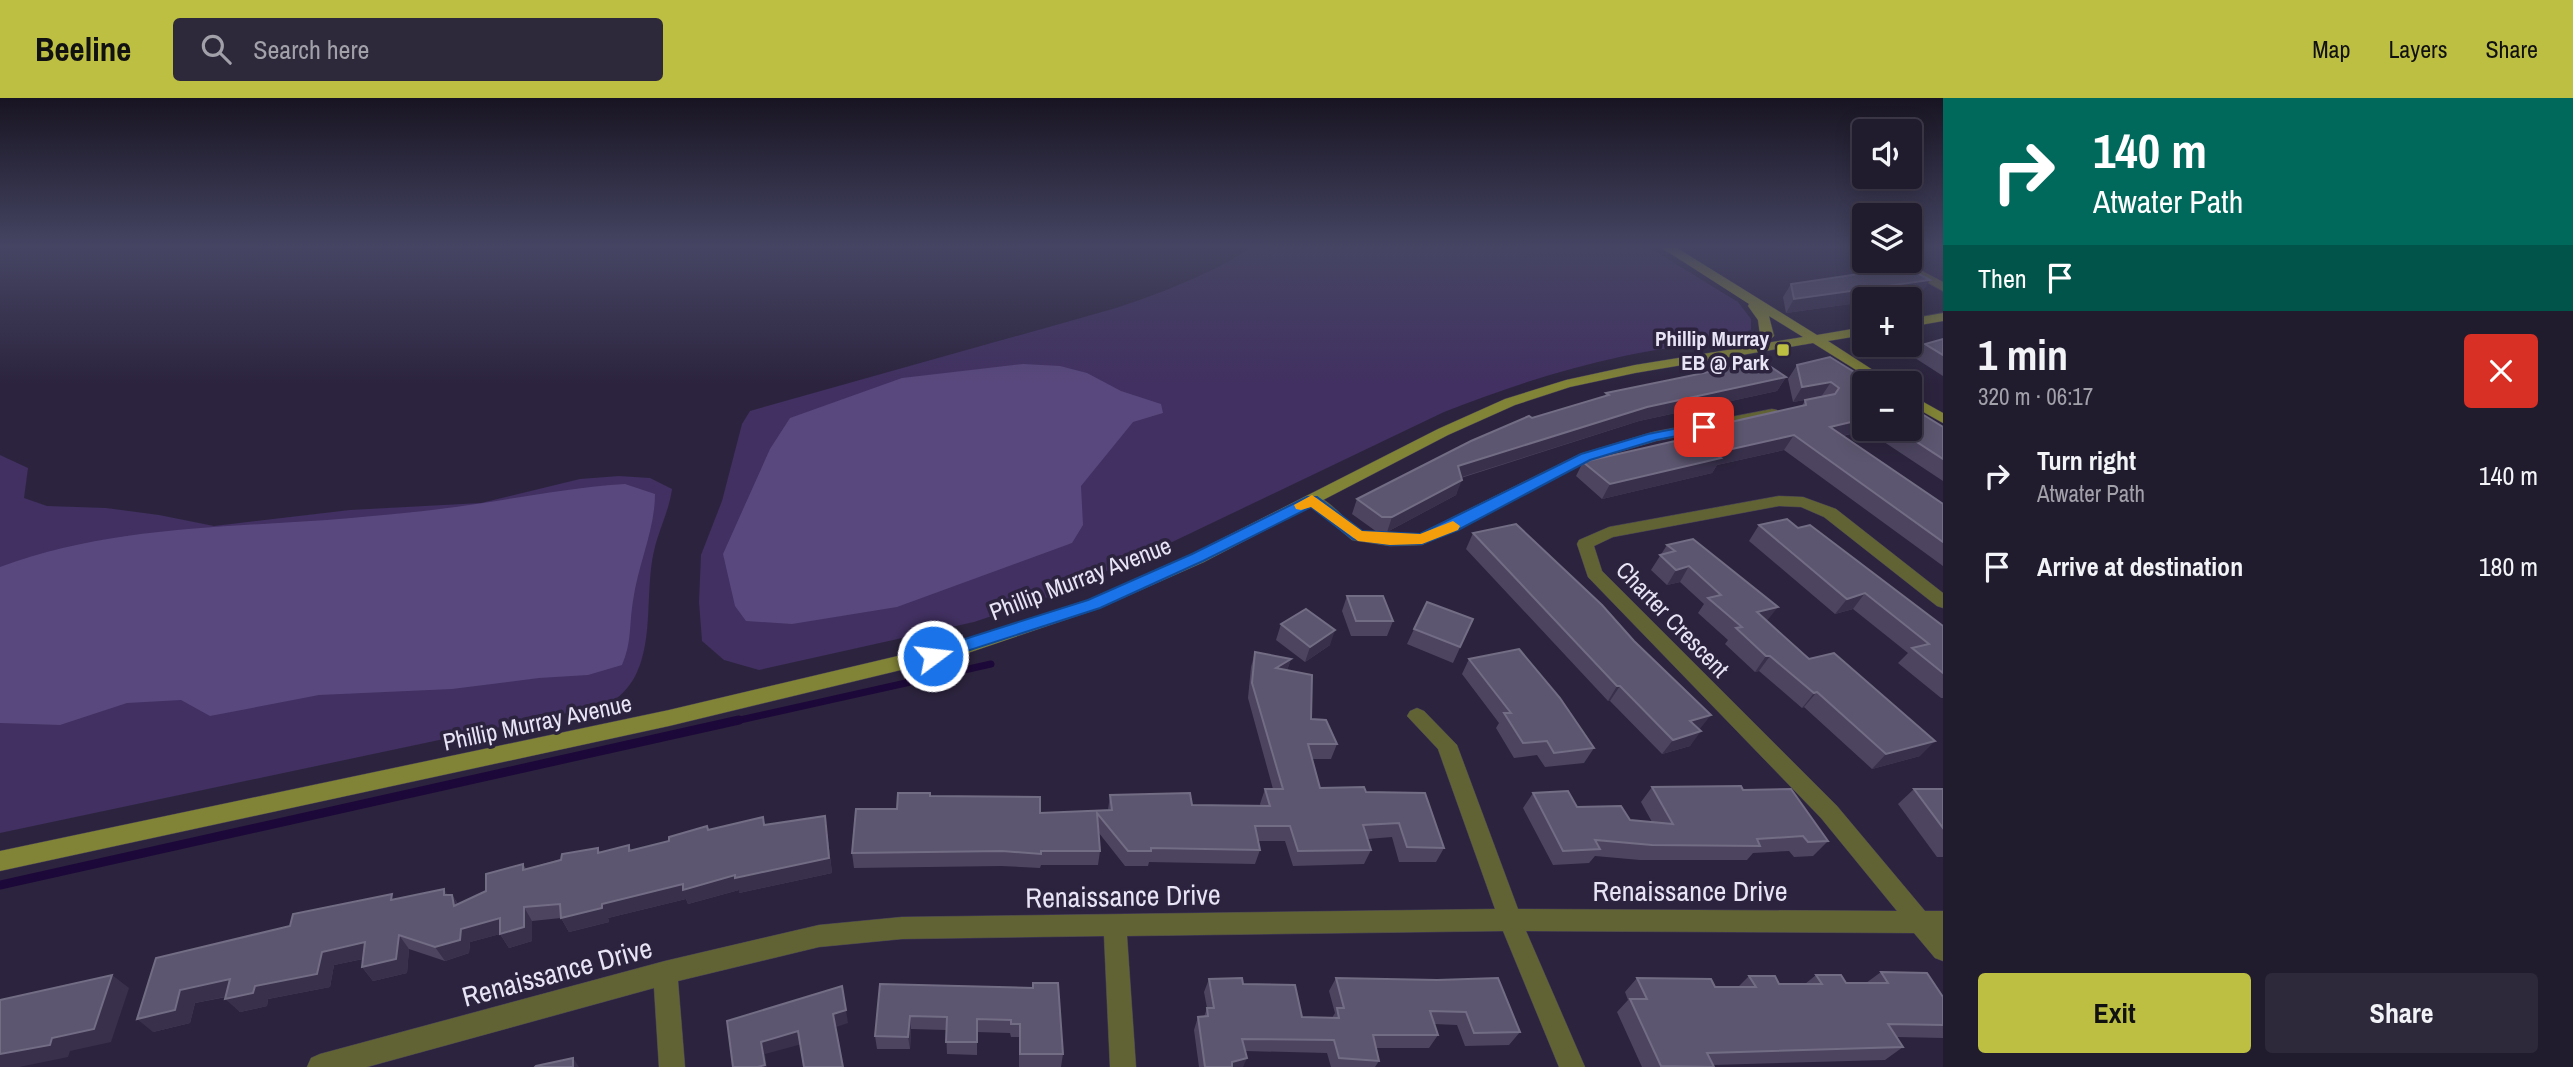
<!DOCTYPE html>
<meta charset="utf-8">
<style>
:root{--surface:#211b2e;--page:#2d283a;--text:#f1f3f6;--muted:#a2a1aa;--line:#3e394a;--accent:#bdbf43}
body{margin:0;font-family:"Archivo Narrow",sans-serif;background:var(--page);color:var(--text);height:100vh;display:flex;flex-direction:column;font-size:26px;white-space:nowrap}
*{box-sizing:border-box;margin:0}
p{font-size:23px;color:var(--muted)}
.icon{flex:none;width:38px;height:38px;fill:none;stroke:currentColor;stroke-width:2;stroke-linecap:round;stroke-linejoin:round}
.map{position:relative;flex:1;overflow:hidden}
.sheet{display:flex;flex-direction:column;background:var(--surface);width:630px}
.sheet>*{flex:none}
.banner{background:#00695c;color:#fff;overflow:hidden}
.tools{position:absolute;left:1852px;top:21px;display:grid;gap:14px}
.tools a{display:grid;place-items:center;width:70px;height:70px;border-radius:7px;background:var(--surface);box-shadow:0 4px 18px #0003,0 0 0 2px var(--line);font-size:35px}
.pin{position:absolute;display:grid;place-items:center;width:60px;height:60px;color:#fff;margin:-30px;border-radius:14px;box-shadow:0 4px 10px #0006}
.me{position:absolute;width:77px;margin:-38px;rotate:75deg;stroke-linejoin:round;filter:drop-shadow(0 0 5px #0008)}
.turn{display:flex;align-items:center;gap:24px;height:147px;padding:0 35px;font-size:32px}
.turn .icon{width:91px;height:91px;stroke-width:2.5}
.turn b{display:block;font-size:49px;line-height:60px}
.then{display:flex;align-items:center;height:66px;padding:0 35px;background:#0003;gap:14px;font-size:26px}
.round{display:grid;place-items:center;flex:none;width:74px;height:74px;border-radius:7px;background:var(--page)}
.summary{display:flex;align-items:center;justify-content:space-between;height:119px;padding:0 35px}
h1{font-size:42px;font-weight:800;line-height:52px}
.cta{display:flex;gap:14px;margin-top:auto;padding:14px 35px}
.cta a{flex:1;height:80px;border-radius:7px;background:var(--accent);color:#111;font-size:28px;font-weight:800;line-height:80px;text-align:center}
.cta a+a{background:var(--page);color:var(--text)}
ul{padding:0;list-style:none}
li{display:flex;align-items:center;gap:21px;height:91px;padding:0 35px}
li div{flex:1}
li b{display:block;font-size:26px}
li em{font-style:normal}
header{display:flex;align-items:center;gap:42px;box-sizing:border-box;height:98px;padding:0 35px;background:var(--accent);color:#111}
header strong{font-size:33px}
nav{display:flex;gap:38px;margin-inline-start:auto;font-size:24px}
.search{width:490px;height:63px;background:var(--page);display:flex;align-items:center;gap:18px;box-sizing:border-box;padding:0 24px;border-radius:7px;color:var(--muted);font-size:26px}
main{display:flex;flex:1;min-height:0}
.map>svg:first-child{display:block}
</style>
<header>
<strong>Beeline</strong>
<div class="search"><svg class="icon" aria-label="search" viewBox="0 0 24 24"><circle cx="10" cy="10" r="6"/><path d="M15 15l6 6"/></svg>Search here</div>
<nav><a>Map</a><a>Layers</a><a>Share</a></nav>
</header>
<main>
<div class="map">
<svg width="1943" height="969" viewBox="0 0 1943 969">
<rect width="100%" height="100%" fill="#2c243e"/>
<!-- green -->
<g fill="#413061">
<path d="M1251 150H1650L1738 204 1751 221V232C1710 246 1667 249 1624 258 1563 271 1502 291 1444 314L1168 446 1048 499 974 524 759 572 724 562 702 543 699 504 701 457 722 403 742 326 750 313 1116 210C1163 194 1209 177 1251 150Z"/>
<path d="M0 357 28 370 24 400 47 408 106 410 159 417 214 428 350 412 481 405 580 381 619 378 650 380 672 391C669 413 659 431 654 453 643 498 659 568 617 600 608 607 591 609 581 612L0 735Z"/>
</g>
<!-- forest -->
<g fill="#59487d">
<path d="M1023 266 1060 268 1087 275 1121 293 1161 306 1163 315 1133 324 1081 388 1083 427 1072 445 897 509 792 526 746 523 735 508 723 456 770 351 790 320 902 280Z"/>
<path d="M625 386 655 396C655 432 638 466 633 503 629 527 632 544 622 567L588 577 539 580 452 591 319 597 210 618 181 602 127 605 60 627 0 625V469C113 427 232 430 351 420 395 416 439 412 483 405 530 398 576 389 625 386Z"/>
</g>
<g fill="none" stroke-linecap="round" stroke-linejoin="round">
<!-- stream-far1 -->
<path stroke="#1d0939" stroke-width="7" d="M731 624 991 566"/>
<!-- stream -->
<path stroke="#1d0939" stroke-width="9" d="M0 787 739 622"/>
<defs>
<g id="street">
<path d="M1888 163H1903L1943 184V193Z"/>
<path d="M1772 311 1777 312 1779 315 1777 318 1656 343 1590 362 1422 447 1390 448 1352 442 1304 402 1306 398C1327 393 1345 426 1362 433 1378 440 1402 436 1419 436L1580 356 1653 334Z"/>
<path d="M1779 398 1803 399 1836 411 1943 495V510L1937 508 1824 419 1801 409 1779 408 1613 439 1594 448 1602 473 1837 708 1925 813H1943V863L1935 860 1914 835 1526 833 1585 969H1559L1503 833 1127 838 1136 969H1110L1104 838 902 841 819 849 678 883 685 969H659L654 890 367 969H307L311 960 320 956 665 863 819 827 902 819 1495 811 1438 651 1407 618 1410 613 1417 610 1424 613 1457 647 1518 811 1897 813 1821 720 1588 479 1577 446 1579 442 1609 429Z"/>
</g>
<g id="secondary">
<path d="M1662 150H1677L1817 237 1864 229V237L1828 243 1893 285H1877L1813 245 1635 275 1570 289 1515 307 1448 337 1204 464 1100 510 959 558 669 628 0 773V753L669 612 957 544 1088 502 1192 456 1438 331 1505 301 1566 282 1635 267 1746 249 1760 237 1758 222 1748 208 1749 206ZM1769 218 1803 239 1766 245 1774 238Z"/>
<path d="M1943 215V223L1909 229V221Z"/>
<path d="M1909 296 1943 315V325L1909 306Z"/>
</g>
</defs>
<!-- street casing -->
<use href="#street" stroke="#463f58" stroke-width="1"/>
<!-- secondary casing -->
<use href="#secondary" stroke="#463f58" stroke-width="1"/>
<!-- street -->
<use href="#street" fill="#626335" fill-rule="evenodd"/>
<!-- secondary -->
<use href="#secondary" fill="#818336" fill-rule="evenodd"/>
</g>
<!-- wall -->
<g fill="#4d4560">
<path d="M1791 186 1921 196 1786 215 1783 199Z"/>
<path d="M1943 241V278L1915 260 1925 246Z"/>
<path d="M1830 259 1864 331 1943 329V383L1866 332 1843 338 1943 406V468L1784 352 1717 367 1712 375 1602 401 1576 378 1583 364 1687 340 1691 333 1802 308 1805 302 1822 299 1793 304 1788 281 1797 267Z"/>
<path d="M1786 279 1777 293 1639 323 1461 380 1456 397 1387 434H1377L1352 416 1357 401 1532 320 1605 298 1606 295Z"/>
<path d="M1759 427 1798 430 1943 528V600H1941L1898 565 1908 555 1853 511 1835 516 1749 443Z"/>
<path d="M1473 435 1699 632 1690 648 1662 656 1610 603H1608L1466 451Z"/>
<path d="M1667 447 1767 523 1920 658 1872 671 1804 609 1802 610 1759 573 1755 574 1725 546 1728 542 1698 515 1704 506 1680 484 1667 487 1651 472Z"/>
<path d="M1347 498 1393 523 1387 538H1351L1342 513Z"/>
<path d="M1473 521 1453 565 1407 546 1414 531Z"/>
<path d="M1281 526 1330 547 1305 564 1276 542Z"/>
<path d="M1255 554 1291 561 1287 572 1311 621 1337 646 1331 661H1312L1320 690 1366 694 1444 750 1436 764H1399L1392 739 1367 741 1371 752 1364 766 1293 768 1285 743H1258L1260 752 1255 766 1149 764 1148 768H1125L1099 735 1100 753 1098 767H1041L1040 770 1001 768 854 770 852 755 897 711 930 698 1040 715 1108 712 1110 697 1192 707 1261 708 1260 706 1265 691H1273L1248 600 1251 569Z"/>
<path d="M1469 561 1594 650 1584 665 1545 669 1537 657 1514 660 1496 630 1499 625 1462 576Z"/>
<path d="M1652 689 1743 692 1828 743 1813 758 1794 759 1789 753 1753 755 1747 762H1640L1595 758 1589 765 1553 767 1523 710 1533 695 1577 709 1630 722 1652 724 1641 704Z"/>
<path d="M1914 691H1943V759H1937L1898 706Z"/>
<path d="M825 718 832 775 739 795V792L688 806 686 801 608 820 609 824 569 834 561 820 532 823V843L509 850 500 836 470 844 469 855 445 863 409 851 407 875 373 883 362 869 363 861 334 867 330 889 268 901 267 908 240 914 226 899 195 905 190 925 153 934 290 828 395 801 452 797 458 806 486 793 523 766 526 771 598 750 600 754 629 747 631 752 669 743 708 732 763 719 765 727Z"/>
<path d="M1881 874 1943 899V940L1897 939 1903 949 1885 962 1713 967V969H1642L1617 914 1628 902 1625 894 1637 880 1715 889H1738L1749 878 1779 886H1805L1816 877 1846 885H1866Z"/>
<path d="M1336 880 1437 882 1520 934 1509 947 1465 948 1457 927 1434 926 1438 937 1429 950H1376L1379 963 1375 969H1331L1327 955 1245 953 1243 969H1199L1194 932 1198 919H1204L1207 910 1204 894 1209 881 1243 886 1302 919 1332 920 1335 915 1329 893Z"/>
<path d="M1033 885 1063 956 1061 969H1019V939H1011L1010 935 977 934V957L947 956 946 932 911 931 910 951H877L875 938 880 886 1032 890Z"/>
</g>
<!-- shaded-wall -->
<g fill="#39314c">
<path d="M1930 182 1921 196 1881 201H1864V204L1786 215 1794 201Z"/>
<path d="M1786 279 1777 293 1639 323 1452 382 1458 368 1647 309Z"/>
<path d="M1831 284 1821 299 1793 304 1802 289Z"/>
<path d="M1864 321V331H1867L1866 332 1820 343 1830 329Z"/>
<path d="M1794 337 1784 352 1717 367 1712 375 1602 401 1610 386 1714 355Z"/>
<path d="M1462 382 1456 397 1387 434 1392 419Z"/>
<path d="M1689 468 1680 484 1667 487 1676 472Z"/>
<path d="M1865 495 1853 511 1835 516 1847 501Z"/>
<path d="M1778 509 1766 524 1757 514Z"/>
<path d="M1335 532 1330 547 1305 564 1310 549Z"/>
<path d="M1766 558H1770L1759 573 1755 574Z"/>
<path d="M1291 561 1286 576 1276 570Z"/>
<path d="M1617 588H1620L1610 603H1608Z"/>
<path d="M1817 594 1804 609 1802 610 1814 595Z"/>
<path d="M1711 617 1699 632 1690 623Z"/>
<path d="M1701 633 1690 648 1662 656 1673 642Z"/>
<path d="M1935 643 1920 658 1872 671 1886 656Z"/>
<path d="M825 718 832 775 739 795V792L688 806 686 801 608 820 609 824 569 834 561 820 602 806 683 786Z"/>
<path d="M444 791 453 805 452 797 461 811 463 822 444 797Z"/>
<path d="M524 809 532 823V843L509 850 500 836 470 844 469 855 445 863 435 849 461 831Z"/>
<path d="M399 837 409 851 407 875 373 883 362 869Z"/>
<path d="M365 844 377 858 334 867 330 889 268 901 267 908 240 914 225 901 322 854Z"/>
<path d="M112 877 129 890 111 944 70 953 68 959 19 969H0V956L52 940Z"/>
<path d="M230 881 244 895 195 905 190 925 153 934 137 921 180 892Z"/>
<path d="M846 912 848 925 836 929 833 916Z"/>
<path d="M910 918 911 931 910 951 908 939Z"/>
<path d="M798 933 802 946 765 956 767 969H758L761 944Z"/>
<path d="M573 960 579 969H573Z"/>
<path d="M1247 960 1243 969H1230L1232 964Z"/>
</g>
<!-- building -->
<g fill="#5d5670" stroke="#736c85" stroke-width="2">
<path d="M1906 169 1930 182 1794 201 1791 186Z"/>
<path d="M1943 241V257L1925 246Z"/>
<path d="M1830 259 1872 285H1864V321L1830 329 1943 406V444L1794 337 1714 355 1721 360 1610 386 1583 364 1697 338 1691 333 1806 307 1805 302 1835 296 1839 290 1831 284 1802 289 1797 267Z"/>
<path d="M1762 263 1786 279 1647 309 1458 368 1462 382 1392 419H1382L1357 401 1471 343 1529 318 1532 320 1609 297 1606 295Z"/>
<path d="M1909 308 1943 329V361L1897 331H1909Z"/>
<path d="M1787 421 1798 430 1810 427 1943 528V575L1912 550 1929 546 1865 495 1847 501 1759 427Z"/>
<path d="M1516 426 1602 507 1634 543 1711 617 1690 623 1701 633 1673 642 1620 588H1617L1473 435Z"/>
<path d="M1693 441 1778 509 1757 514 1809 561 1834 555 1935 643 1886 656 1817 594 1814 595 1770 558H1766L1736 530 1742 529 1708 500 1721 497 1689 468 1676 472 1660 457 1675 453 1667 447Z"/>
<path d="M1347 498H1383L1393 523H1356Z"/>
<path d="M1427 504 1473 521 1460 549 1414 531Z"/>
<path d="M1306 511 1335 532 1310 549 1281 526Z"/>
<path d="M1519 551 1560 600 1594 650 1554 655 1547 643 1523 645 1504 615H1511L1469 561Z"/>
<path d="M1255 554 1291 561 1276 570 1312 577 1311 621 1326 622 1337 646H1308L1320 690 1364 689 1366 694 1425 695 1444 750 1407 749 1399 725 1363 727 1371 752 1298 753 1290 728H1255L1260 752 1151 750V753H1128L1097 715 1100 753H1041V756L1002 753 852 755 856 711H897L898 695H930V698L1040 699V715L1112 712 1110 697 1190 695 1192 707 1270 708 1265 691H1283L1252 585Z"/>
<path d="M1741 688 1743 692 1791 691 1828 743 1808 744 1803 738 1757 741 1760 748 1652 747 1595 742 1600 751 1563 753 1533 695 1568 693 1577 709 1621 708 1630 722 1673 726 1652 689Z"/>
<path d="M1914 691H1943V730Z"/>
<path d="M825 718 829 760 735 780V777L683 792V786L602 806V810L561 820 560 806 524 809V829L500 836V820L461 831 460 842 435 849 399 837 396 861 362 869 365 844 322 854 317 876 255 888 253 895 225 901 230 881 180 892 175 912 137 921 156 860 290 828 293 816 392 796 391 802 444 791V797H452L454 808 486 793V776L523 766V772L561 762 562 756 598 750V755L629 747V753L669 743V739L707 728 708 732 763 719 764 727Z"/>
<path d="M1881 874 1927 875 1943 899V927L1888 926 1903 949 1707 955 1714 969 1661 968 1630 901H1647L1637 880 1711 881 1715 889H1756L1749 878H1775L1779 886H1822L1816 877H1841L1846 885H1888Z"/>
<path d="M112 877 94 931 52 940 50 947 0 956V902Z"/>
<path d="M1242 880 1243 886 1295 887 1302 919 1339 920 1337 910H1344L1336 880 1437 882 1498 880 1520 934 1474 935 1466 914 1430 913 1438 937H1373L1379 963 1339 960 1334 942 1242 941 1247 960 1232 964V969H1205L1198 919 1208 918 1207 910H1214L1209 881Z"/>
<path d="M1033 885H1058L1063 956H1020V926H1011V922L977 921V944H946L947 919 910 918 908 939 875 938 880 886 1033 890Z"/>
<path d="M842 888 846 912 833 916 843 969H804L798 933 761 944 765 967 758 969H733L727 923Z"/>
<path d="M573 960V969H535L536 968Z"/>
</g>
<!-- sky -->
<linearGradient id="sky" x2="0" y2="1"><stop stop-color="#181422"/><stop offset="0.52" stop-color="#454563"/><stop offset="1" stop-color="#454563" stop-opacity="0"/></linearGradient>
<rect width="1943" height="286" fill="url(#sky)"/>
<!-- route -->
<path fill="#1a73e8" stroke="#114b97" stroke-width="2" d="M1704 325 1711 329 1709 332 1656 342 1590 362 1458 432 1422 446 1390 447 1353 441 1311 409 1203 463 1100 510 933 564 927 562 924 558 927 553 1088 502 1192 456 1307 399H1317L1362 433 1420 436 1581 356 1648 336Z"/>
<!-- slow -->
<path fill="#f59e0b" d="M1312 397 1362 433 1420 436 1453 423 1460 428 1458 432 1422 446 1390 447 1358 443 1311 409 1301 412 1296 411 1294 407Z"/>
<!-- markers -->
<rect fill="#bdbf43" stroke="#2c243e" stroke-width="2.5" x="1776" y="245" width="14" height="14" rx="3.5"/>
<g text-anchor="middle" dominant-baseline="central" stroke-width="7" stroke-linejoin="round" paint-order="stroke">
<!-- far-poi labels -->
<g font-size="21" font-weight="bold" fill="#e8e3f5" stroke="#2c243e" text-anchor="end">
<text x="1769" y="240">Phillip Murray<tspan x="1769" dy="24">EB @ Park</tspan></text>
</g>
<!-- street labels -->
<g font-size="24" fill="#e8e3f5" stroke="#2c243e">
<text transform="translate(1080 480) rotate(-21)">Phillip Murray Avenue</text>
<text transform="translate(1673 521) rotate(46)">Charter Crescent</text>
<text transform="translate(537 624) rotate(-12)">Phillip Murray Avenue</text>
</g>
<!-- near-street labels -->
<g font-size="28" fill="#e8e3f5" stroke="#2c243e">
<text x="1690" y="793">Renaissance Drive</text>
<text transform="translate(1123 798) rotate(-1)">Renaissance Drive</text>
<text transform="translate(557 874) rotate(-15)">Renaissance Drive</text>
</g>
</g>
</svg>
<div class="tools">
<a><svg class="icon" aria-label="sound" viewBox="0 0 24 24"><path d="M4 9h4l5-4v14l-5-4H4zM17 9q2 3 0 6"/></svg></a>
<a><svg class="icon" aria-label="layers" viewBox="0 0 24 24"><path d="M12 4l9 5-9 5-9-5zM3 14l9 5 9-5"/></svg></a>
<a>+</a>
<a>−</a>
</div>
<div class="pin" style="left:1704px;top:329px;background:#d93025"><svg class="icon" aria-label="arrive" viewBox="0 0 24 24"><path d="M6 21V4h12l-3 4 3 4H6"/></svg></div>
<svg class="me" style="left:933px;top:558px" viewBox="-20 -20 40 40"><circle r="17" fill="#1a73e8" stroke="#fff" stroke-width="3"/><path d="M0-11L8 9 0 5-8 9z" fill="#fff"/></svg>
</div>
<section class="sheet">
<div class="banner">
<div class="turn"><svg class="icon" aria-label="right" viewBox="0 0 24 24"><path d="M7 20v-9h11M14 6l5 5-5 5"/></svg><div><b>140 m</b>Atwater Path</div></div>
<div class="then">Then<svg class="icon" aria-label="arrive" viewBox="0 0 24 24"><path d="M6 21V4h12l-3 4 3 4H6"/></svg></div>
</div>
<div class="summary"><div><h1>1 min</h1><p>320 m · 06:17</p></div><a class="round" style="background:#d93025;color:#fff"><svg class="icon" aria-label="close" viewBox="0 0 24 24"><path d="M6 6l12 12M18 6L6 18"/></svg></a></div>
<ul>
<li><svg class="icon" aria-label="right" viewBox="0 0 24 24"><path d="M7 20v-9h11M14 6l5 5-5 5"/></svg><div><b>Turn right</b><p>Atwater Path</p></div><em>140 m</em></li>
<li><svg class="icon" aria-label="arrive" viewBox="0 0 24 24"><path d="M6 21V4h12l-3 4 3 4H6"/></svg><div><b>Arrive at destination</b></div><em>180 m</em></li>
</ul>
<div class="cta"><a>Exit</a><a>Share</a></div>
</section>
</main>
